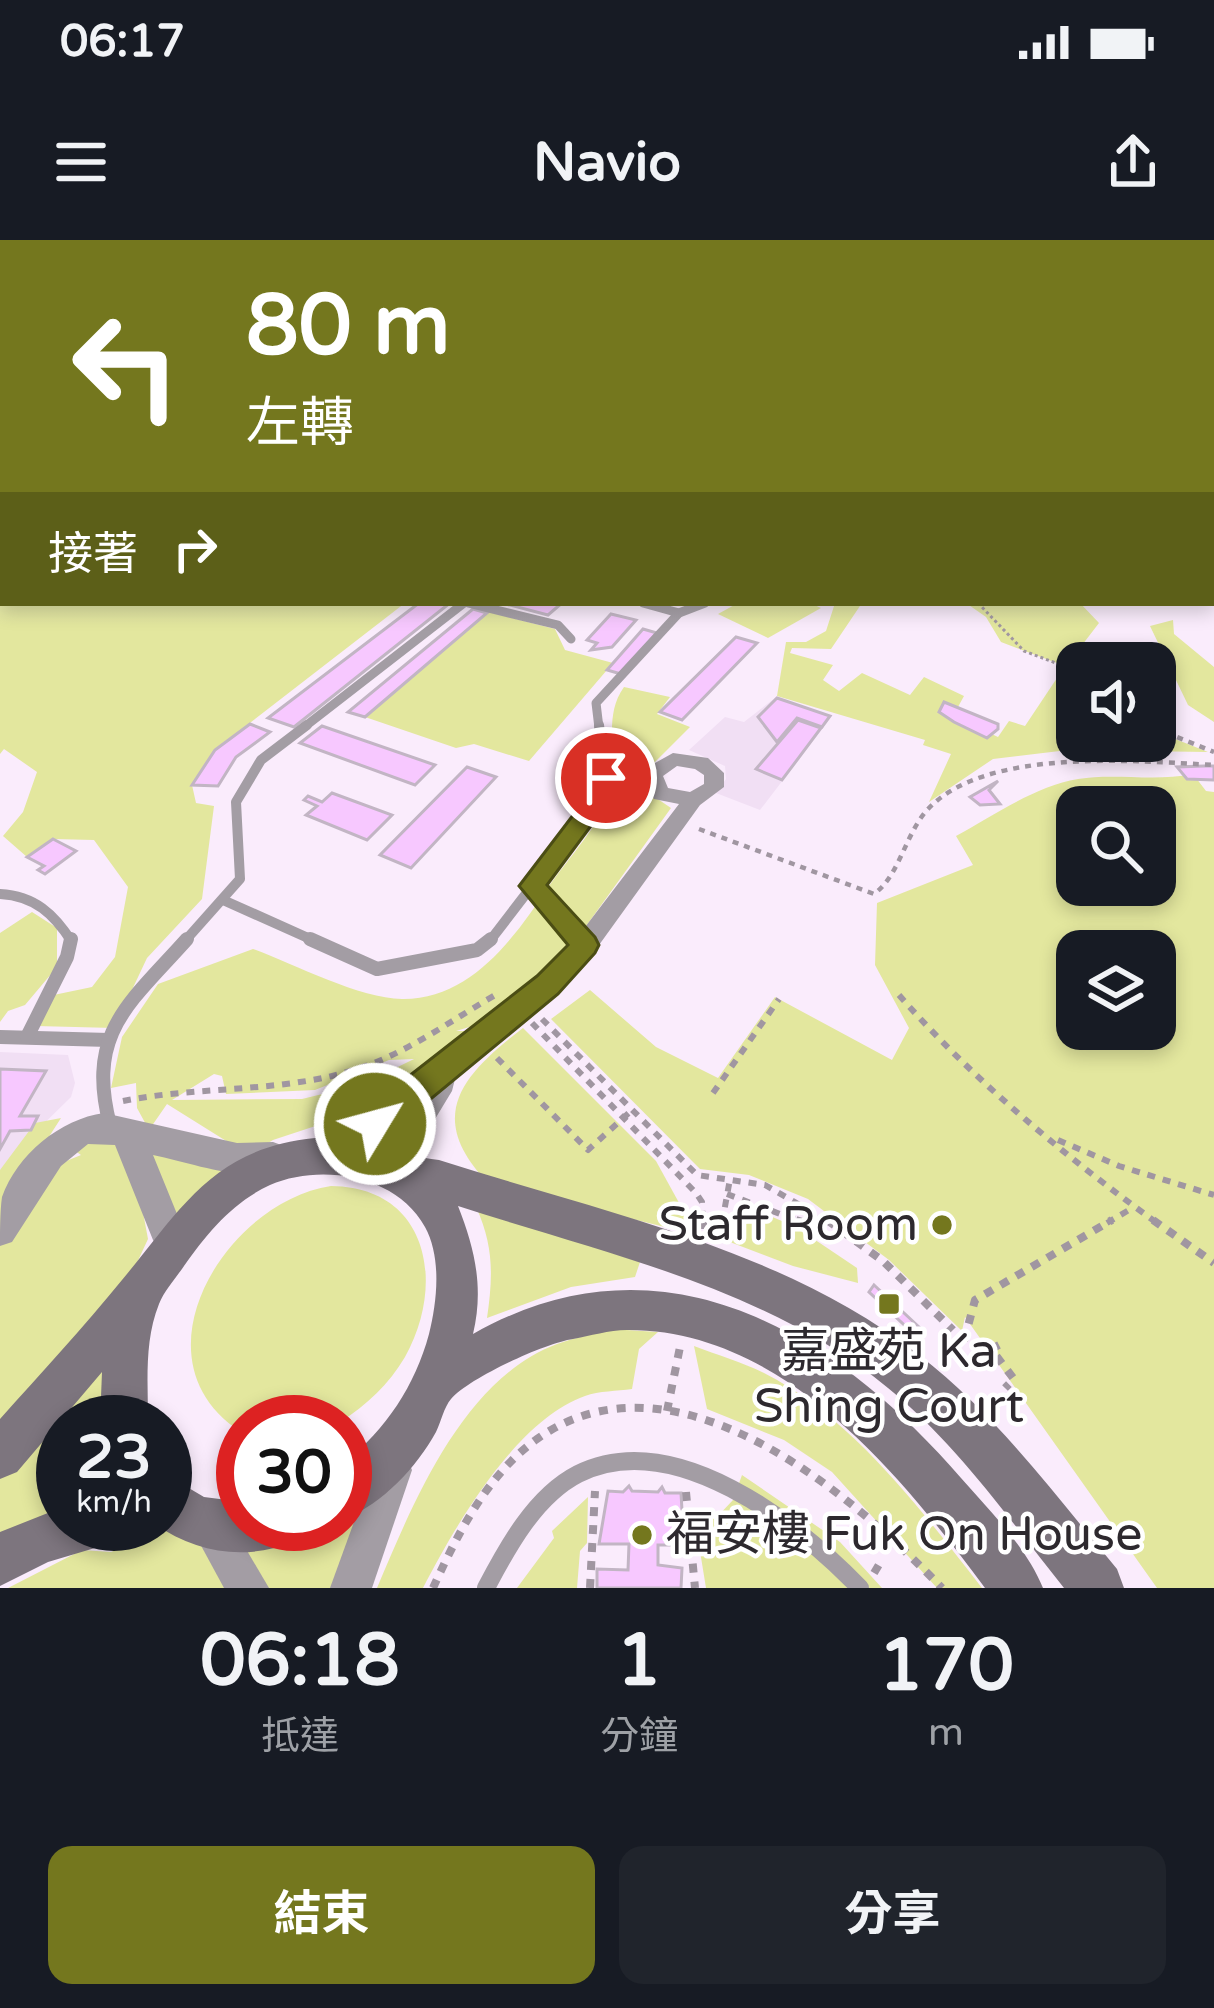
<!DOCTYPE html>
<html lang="zh-TW">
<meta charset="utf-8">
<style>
:root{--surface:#171b24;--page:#20242c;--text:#f1f3f6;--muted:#9ea1a6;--accent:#74771e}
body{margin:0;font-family:"Varela Round","Noto Sans TC",sans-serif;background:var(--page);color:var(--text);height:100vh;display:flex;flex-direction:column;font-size:45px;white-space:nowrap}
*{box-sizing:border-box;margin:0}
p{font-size:39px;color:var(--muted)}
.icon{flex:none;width:66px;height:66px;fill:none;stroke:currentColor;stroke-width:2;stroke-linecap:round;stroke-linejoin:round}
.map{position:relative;height:1348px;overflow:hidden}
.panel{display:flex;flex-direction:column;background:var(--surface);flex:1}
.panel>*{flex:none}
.top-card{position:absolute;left:0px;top:0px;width:1215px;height:366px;box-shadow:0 6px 18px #0003;background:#74771e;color:#fff;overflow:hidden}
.buttons{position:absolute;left:1056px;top:402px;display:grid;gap:24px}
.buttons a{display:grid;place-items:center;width:120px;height:120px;border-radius:24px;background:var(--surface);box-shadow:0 6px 18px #0003;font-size:60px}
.speed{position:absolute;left:36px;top:1155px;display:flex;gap:24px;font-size:60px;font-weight:700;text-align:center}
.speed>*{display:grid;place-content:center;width:156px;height:156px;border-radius:50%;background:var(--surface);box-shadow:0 6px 18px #0003;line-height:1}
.speed small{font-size:30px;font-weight:400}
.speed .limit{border:18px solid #d22;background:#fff;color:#111}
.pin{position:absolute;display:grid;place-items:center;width:102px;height:102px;color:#fff;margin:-51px;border:6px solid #fff;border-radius:50%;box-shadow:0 3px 12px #0007}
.me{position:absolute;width:132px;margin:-66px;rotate:53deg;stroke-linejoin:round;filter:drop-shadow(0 0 9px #0008)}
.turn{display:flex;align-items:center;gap:42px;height:252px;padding:0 48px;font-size:54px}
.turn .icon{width:156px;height:156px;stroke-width:2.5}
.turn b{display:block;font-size:84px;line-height:102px}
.then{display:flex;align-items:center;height:114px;padding:0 48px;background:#0003;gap:24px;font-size:45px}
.eta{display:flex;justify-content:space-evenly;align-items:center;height:204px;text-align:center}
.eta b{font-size:72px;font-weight:700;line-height:84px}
.action{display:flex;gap:24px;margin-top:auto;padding:24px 48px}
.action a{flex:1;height:138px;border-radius:24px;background:var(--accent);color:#fff;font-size:48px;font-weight:700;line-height:138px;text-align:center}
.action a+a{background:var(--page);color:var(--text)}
.status{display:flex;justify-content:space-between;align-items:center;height:84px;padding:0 60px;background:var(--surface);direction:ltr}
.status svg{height:33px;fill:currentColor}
header{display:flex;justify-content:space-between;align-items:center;height:156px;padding:0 48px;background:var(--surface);font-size:54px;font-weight:700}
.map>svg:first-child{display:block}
</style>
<div class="status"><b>06:17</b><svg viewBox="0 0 49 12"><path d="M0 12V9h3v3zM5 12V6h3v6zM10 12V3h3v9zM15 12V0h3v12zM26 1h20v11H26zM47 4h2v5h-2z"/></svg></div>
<header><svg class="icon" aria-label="menu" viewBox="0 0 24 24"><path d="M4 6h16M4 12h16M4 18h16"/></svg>Navio<svg class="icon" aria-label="share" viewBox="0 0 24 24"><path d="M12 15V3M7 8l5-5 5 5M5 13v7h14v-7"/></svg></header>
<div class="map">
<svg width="1214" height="1348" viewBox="0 0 1214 1348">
<rect width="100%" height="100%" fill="#faecfc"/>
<!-- built -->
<g fill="#f1dff4">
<path d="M776 457 832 476 760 570 716 553 726 539 725 526 689 510 725 477 744 482Z"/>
<path d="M0 812 68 815 75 843 71 857 28 899 0 941Z"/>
</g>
<!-- green -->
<g fill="#e3e79e" fill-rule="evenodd">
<path d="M0 197 3 363H405L215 510 192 545 196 563 214 566 202 659 147 718 114 788 36 786 44 757 92 747 115 717 128 647 94 600 53 599 27 617 3 596 23 572 37 532 4 509 0 514Z"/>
<path d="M738 363H810L821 368 768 398 718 374Z"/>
<path d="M835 363H862L831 409 792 408 790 413 833 425 823 440 839 451 862 433 910 455 924 437 964 456 953 476 998 497 1009 481 1025 486 1065 426 1001 402 986 377 966 363H1080L1099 383 1066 426 1077 434V501H1155V491L1208 512 1068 510 993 519 929 562 951 514 923 505 925 500 777 456 786 402H806L826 391Z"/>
<path d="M489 372 555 389 565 410 613 423 529 521 474 504 456 508 365 477Z"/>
<path d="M1173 380 1174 394 1214 427V482L1188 465 1150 386Z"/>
<path d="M624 447 670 457 657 474 690 487 644 533 643 549 671 568 566 714 522 756 495 767 486 782 456 791H472L370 868 273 900 255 911 231 904 167 864 149 890 137 868 136 843 111 848 122 797 158 744 253 709C294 724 360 759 402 759 471 760 515 697 549 646 565 623 604 579 610 554 620 518 601 479 624 447ZM414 819 363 844 302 859 172 860 214 834 222 836 226 854 315 850 389 820Z"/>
<path d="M1193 534 1206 551 1214 552V1348H1157L965 1077 962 1091 889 1020 808 959 749 935 700 929 551 779 590 750 656 807 718 838 775 757 892 820 909 788 875 725 877 663 973 625 956 596C993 576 1035 546 1078 539 1116 533 1154 542 1193 534ZM1077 567H1155V645H1077ZM1077 711H1155V789H1077Z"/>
<path d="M32 672 57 688V727L25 765 8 771 0 782V693Z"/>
<path d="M523 788 656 921 694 990 669 988 489 944C423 876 463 834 523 788Z"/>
<path d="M61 878 43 906 59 924 81 915 68 906 80 891 246 918 194 977 160 981 142 967 148 999 135 1027 0 1198V930L35 883Z"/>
<path d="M331 946C429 947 446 1044 405 1117 389 1144 367 1165 340 1182H243L241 1192C129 1120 225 962 331 946Z"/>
<path d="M476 967 640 1022 635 1037 571 1047 487 1078C493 1037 494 1006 476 967Z"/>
<path d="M763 973 796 987 857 1028 858 1043 793 1026 722 999Z"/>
<path d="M611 1089 658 1092 639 1109 632 1149C617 1151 599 1151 585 1156 516 1180 455 1286 423 1348H377C413 1263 463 1139 557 1104 574 1098 593 1094 611 1089Z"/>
<path d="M694 1106C717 1115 742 1122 764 1133 853 1178 922 1271 982 1348H937L832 1232 784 1200 707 1169Z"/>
<path d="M110 1111 105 1182H63V1271L0 1302V1223Z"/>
<path d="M381 1226 350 1348H8L82 1310 111 1312 168 1289 345 1284V1259Z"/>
<path d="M742 1235 840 1302 882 1348H706L693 1268 715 1279 733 1260Z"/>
<path d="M588 1257 587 1303 580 1311 577 1348H517L554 1298 552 1291Z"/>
</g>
<!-- building -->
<g fill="#f7c8ff" stroke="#c2b5c4" stroke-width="3">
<path d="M419 363H450L294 487 268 478Z"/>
<path d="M502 363H562L548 375Z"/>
<path d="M473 369 487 373 365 477 348 472Z"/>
<path d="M611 374 636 380 612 407 591 410 597 403 587 400Z"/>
<path d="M643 389 657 393 621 434 607 430Z"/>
<path d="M736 397 757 403 682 480 660 472Z"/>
<path d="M777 458 830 476 822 487 797 478 777 502 758 477Z"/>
<path d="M944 462 998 484V489L987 498 954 482 939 472Z"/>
<path d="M798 480 821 488 782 540 756 529Z"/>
<path d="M250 484 270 492 236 517 218 546 192 545 215 510Z"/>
<path d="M322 486 435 525 415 545 300 503Z"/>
<path d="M1204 526H1214V540L1187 539 1177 527Z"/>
<path d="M467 527 496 537 411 628 380 615Z"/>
<path d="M998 541 989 550 1000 564 980 565 970 557Z"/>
<path d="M332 553 392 575 367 600 306 575 317 566 304 560 308 556 322 562Z"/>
<path d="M53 599 76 611 45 634 38 630 44 626 27 617Z"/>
<path d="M0 829 46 831 20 876H38L31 890 10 891 0 909Z"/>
<path d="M874 1045 919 1087 915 1095 869 1052Z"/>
<path d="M629 1246 632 1251 658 1252 662 1247 665 1253H681L684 1305H658V1325L682 1328 681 1348H597V1329L628 1330 629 1304H599L608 1251 623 1252Z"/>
</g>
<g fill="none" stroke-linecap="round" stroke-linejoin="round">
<!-- path-far3 -->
<path stroke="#a096a1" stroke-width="3" stroke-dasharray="3 3" stroke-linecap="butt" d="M978 363 1024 411 1077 431"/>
<!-- path-far2 -->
<g stroke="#a096a1" stroke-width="4.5" stroke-dasharray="6 6" stroke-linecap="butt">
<path d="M1155 488 1214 512"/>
<path d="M699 589 874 654C900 635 905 594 928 569 986 507 1136 521 1214 525"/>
</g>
<!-- path-far1 -->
<g stroke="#a096a1" stroke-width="6" stroke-dasharray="8 8" stroke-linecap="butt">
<path d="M899 755C973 840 1066 917 1157 983"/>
<path d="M542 779 697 935 765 945 831 983"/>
<path d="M532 783 696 953 702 962 703 983"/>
<path d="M497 818 588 910 631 871"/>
<path d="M713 853 779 759"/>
<path d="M123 861C198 846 276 853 351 831 403 816 450 781 497 754"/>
<path d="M1058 900 1119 926 1214 955"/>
<path d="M727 954 804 983"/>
<path d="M722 983 730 939"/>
<path d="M1107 983 1134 967"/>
</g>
<!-- path -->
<g stroke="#a096a1" stroke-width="8" stroke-dasharray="9 9" stroke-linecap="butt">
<path d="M703 980V991"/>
<path d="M796 980 805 983"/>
<path d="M827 980 883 1021 953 1090"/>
<path d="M1153 980 1214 1023"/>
<path d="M719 996 722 980"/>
<path d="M964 1101 975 1060 1112 980"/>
<path d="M999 1105 991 1109 1014 1139 1005 1148"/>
<path d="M667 1171 680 1107"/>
<path d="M686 1252 695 1348"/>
<path d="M874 1333 883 1318"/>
<path d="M433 1348C458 1293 487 1235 537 1199 674 1102 851 1253 942 1348"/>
<path d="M590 1348 595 1251"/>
</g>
<!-- lane-far3 -->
<g stroke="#a39da4" stroke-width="9">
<path d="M468 363 558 385 571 399"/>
<path d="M643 363 679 373"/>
<path d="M303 488 464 363"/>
<path d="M599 488 596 463 679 373 705 363"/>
</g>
<!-- lane-far2 -->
<g stroke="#a39da4" stroke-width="10">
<path d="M532 646 582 702"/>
<path d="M0 654C35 656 54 674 72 702"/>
<path d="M223 660 317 702"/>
<path d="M184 702 240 639 236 562 261 520 307 485"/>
<path d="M489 702 602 555 606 539 599 485"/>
</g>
<!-- lane-far1 -->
<g stroke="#a39da4" stroke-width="14">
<path d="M310 699 377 729 477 710 491 699"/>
<path d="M580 699 585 705"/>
<path d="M0 797 109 800"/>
<path d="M27 797 67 717 71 699"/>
<path d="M110 885C86 792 129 764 187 699"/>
</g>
<!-- lane -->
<path stroke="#a39da4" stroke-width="18" d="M486 1348C507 1308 535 1256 578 1234 674 1186 797 1283 860 1348"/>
<!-- street -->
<g fill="#a39da4" fill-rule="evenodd">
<path d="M673 513 708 518 724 533V547L700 565 581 730 455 839 452 851 429 889 410 944 399 949 388 944 383 933 401 884 332 925 321 929 310 925 306 914 310 903 384 862 563 716 679 564 654 559 642 540 646 528ZM677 526 695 529 704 535V544L690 552 668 548 663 536Z"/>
<path d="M104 873 237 903 273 902 284 906 288 917 284 928C244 944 193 923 153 915L188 1001 184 1013 172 1017 160 1013 153 1000 115 905 88 904 61 926 12 1002 0 1006C0 992 0 971 2 957 17 915 60 879 104 873Z"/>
<path d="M392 1210 406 1216 412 1230 372 1348H330L378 1216Z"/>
<path d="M212 1269 226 1275 269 1348H224L192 1289 198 1275Z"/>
</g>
<!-- secondary -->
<g fill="#7d757e" fill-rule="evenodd">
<path d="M315 898C358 896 397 916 439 920 601 972 782 1008 919 1115 996 1174 1055 1255 1117 1329L1124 1348H1064C1009 1279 957 1204 888 1148 766 1047 605 1014 458 966 475 1009 484 1048 473 1094 662 987 834 1091 961 1238 991 1272 1026 1307 1043 1348H985C900 1234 783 1089 627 1090 609 1090 590 1096 573 1099 545 1103 469 1138 451 1159 444 1167 441 1182 436 1192 416 1228 383 1263 345 1279V1222C386 1189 415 1146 429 1094 437 1062 442 1018 425 987 397 935 321 923 270 945 233 962 207 993 184 1026 176 1038 164 1051 159 1064 144 1101 148 1143 148 1182H100L102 1132 17 1232 0 1239V1179C41 1133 83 1088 122 1040 181 969 213 908 315 898Z"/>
<path d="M165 1234 204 1257 243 1262V1284H299L292 1302C246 1321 196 1313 155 1284H165Z"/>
<path d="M63 1267V1284H122L115 1302 48 1322 0 1346V1292Z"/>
</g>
</g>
<!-- sky -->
<linearGradient id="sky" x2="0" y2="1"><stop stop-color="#8caeab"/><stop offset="0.51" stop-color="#fdf6fe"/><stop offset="1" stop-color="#fdf6fe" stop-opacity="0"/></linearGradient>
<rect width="1214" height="386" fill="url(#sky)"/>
<!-- route -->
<path fill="#74771e" stroke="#4b4d14" stroke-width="3" d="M606 531 617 538 614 555 547 645 595 697 599 705 595 713 558 754 387 895 375 900 363 895 358 884 363 872 537 736 568 705 519 646 590 553 598 533Z"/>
<!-- markers -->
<g fill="#74771e" stroke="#fff" stroke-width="4.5">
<circle cx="942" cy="985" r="12"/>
<rect x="877" y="1052" width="24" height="24" rx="6"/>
<circle cx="642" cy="1295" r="12"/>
</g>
<g text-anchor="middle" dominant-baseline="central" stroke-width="9" stroke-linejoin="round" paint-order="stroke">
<!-- near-poi labels -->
<g font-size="48" fill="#2d292e" stroke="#fff" text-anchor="end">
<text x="918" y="985">Staff Room</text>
<text x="889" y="1112" text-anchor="middle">嘉盛苑 Ka<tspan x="889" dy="55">Shing Court</tspan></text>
<text x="666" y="1295" text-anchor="start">福安樓 Fuk On House</text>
</g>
</g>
</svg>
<div class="buttons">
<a><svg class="icon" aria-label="sound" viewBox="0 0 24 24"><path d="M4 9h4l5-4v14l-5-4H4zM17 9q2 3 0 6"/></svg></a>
<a><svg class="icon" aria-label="search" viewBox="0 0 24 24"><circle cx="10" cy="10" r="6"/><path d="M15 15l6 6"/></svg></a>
<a><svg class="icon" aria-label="layers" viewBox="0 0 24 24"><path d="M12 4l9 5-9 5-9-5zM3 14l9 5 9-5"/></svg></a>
</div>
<div class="speed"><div>23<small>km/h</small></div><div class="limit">30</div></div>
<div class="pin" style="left:606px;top:538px;background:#d93025"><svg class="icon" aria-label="arrive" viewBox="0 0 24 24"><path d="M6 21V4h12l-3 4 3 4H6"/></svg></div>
<svg class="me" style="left:375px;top:884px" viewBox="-20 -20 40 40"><circle r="17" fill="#74771e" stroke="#fff" stroke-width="3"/><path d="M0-11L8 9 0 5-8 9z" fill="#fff"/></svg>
<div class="top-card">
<div class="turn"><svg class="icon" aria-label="left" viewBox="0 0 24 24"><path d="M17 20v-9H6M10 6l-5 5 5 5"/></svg><div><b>80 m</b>左轉</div></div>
<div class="then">接著<svg class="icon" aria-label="right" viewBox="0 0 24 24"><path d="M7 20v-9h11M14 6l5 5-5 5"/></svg></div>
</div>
</div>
<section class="panel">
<div class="eta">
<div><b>06:18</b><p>抵達</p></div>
<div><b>1</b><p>分鐘</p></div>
<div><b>170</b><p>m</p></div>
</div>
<div class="action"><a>結束</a><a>分享</a></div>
</section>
